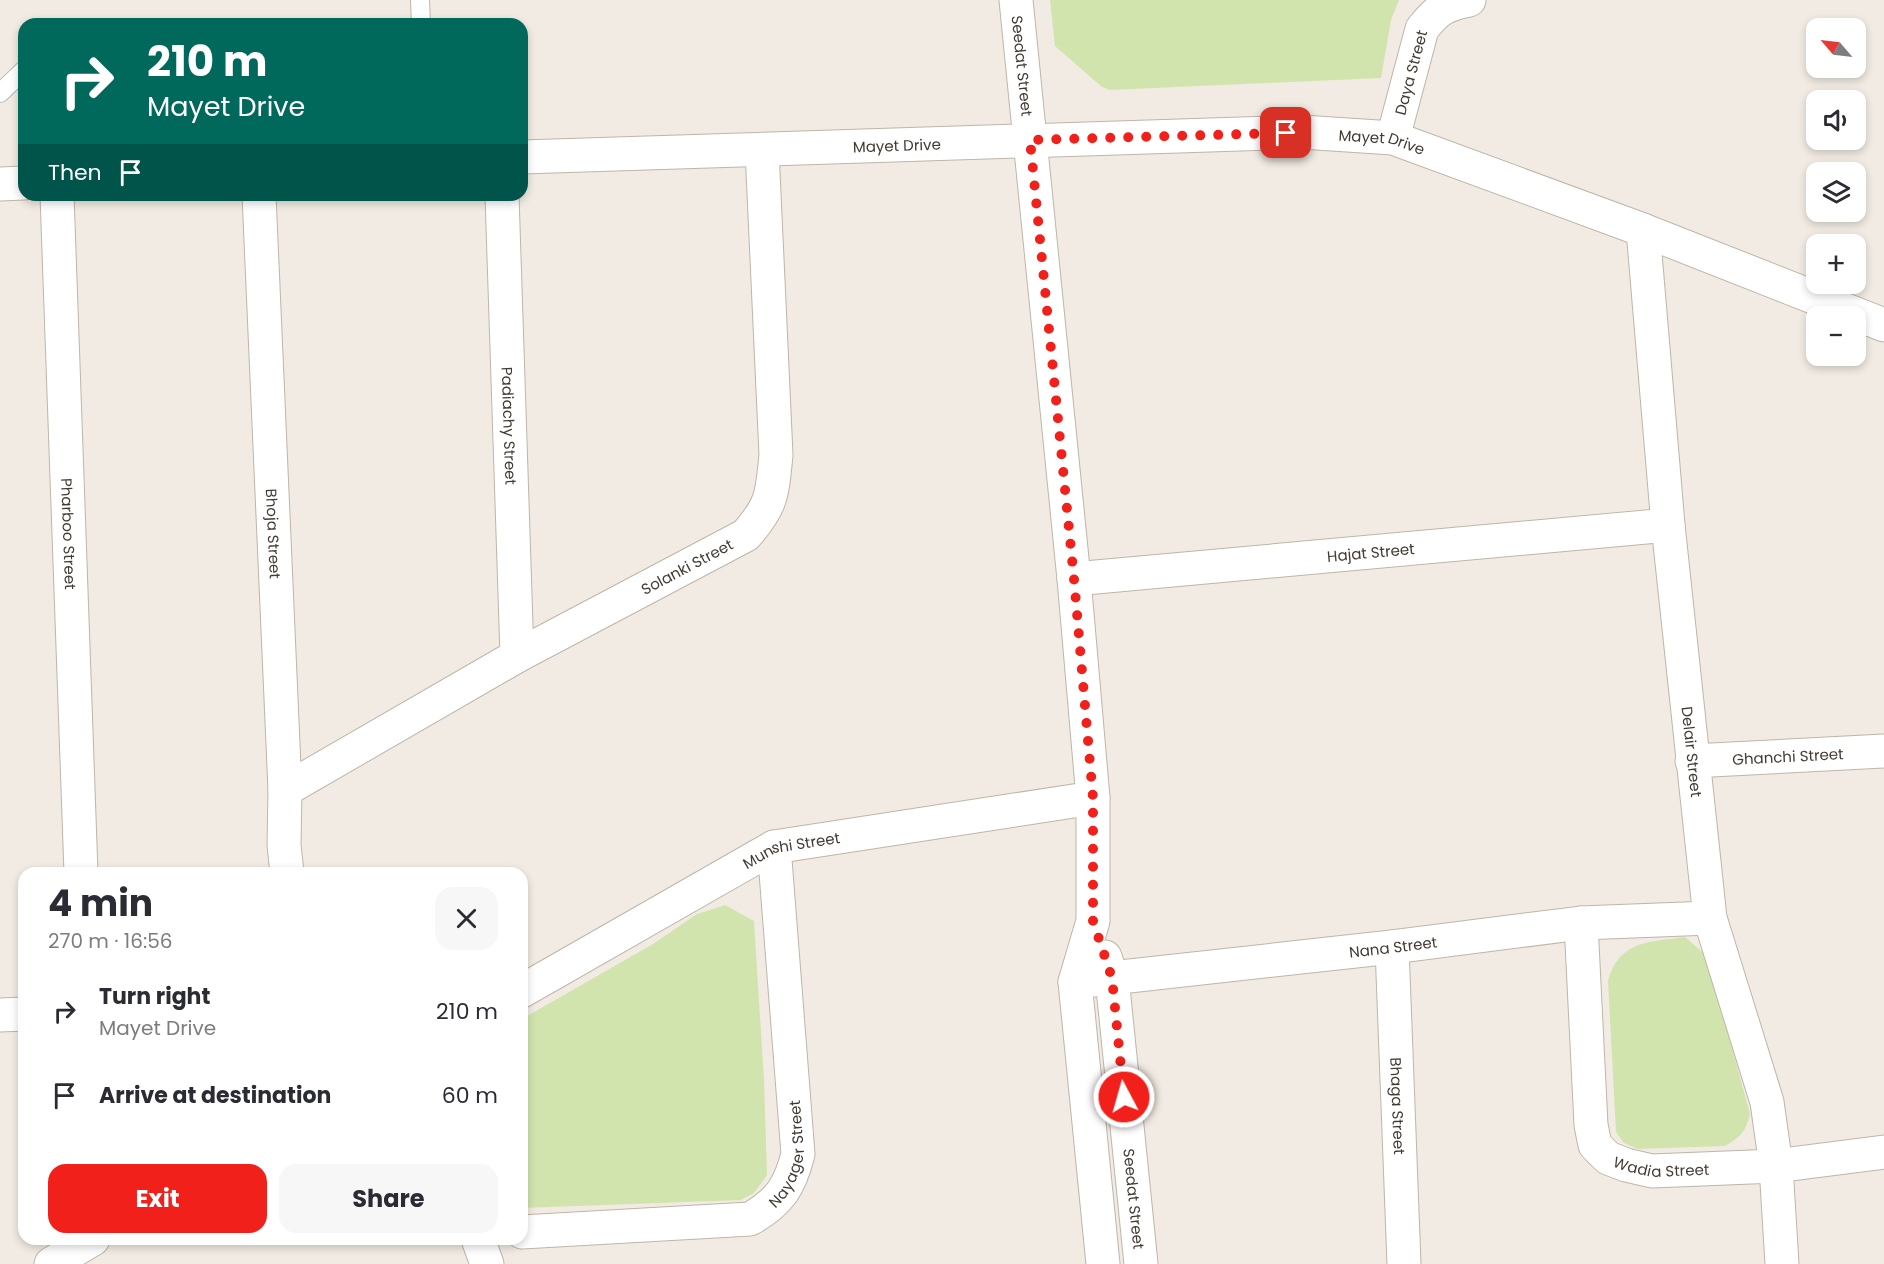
<!DOCTYPE html>
<meta charset="utf-8">
<style>
:root{--surface:#fff;--page:#f7f7f7;--text:#2b2b33;--muted:#7c7c81;--accent:#f1201a}
body{margin:0;font-family:Poppins,sans-serif;background:var(--page);color:var(--text);height:100vh;display:flex;flex-direction:column;font-size:22px;white-space:nowrap}
*{box-sizing:border-box;margin:0}
p{font-size:20px;color:var(--muted)}
.icon{flex:none;width:33px;height:33px;fill:none;stroke:currentColor;stroke-width:2;stroke-linecap:round;stroke-linejoin:round}
.map{position:relative;flex:1;overflow:hidden}
.drawer{position:absolute;left:18px;top:867px;width:510px;height:378px;display:flex;flex-direction:column;background:var(--surface);border-radius:18px;box-shadow:0 3px 9px #0003}
.drawer>*{flex:none}
.guide{position:absolute;left:18px;top:18px;width:510px;height:183px;border-radius:18px;box-shadow:0 3px 9px #0003;background:#00695c;color:#fff;overflow:hidden}
.needle{width:39px;rotate:298deg}
.buttons{position:absolute;left:1806px;top:18px;display:grid;gap:12px}
.buttons a{display:grid;place-items:center;width:60px;height:60px;border-radius:12px;background:var(--surface);box-shadow:0 3px 9px #0003;font-size:30px}
.pin{position:absolute;display:grid;place-items:center;width:51px;height:51px;color:#fff;margin:-26px;border-radius:12px;box-shadow:0 3px 9px #0006}
.me{position:absolute;width:66px;margin:-33px;rotate:354deg;stroke-linejoin:round;filter:drop-shadow(0 0 4px #0008)}
.turn{display:flex;align-items:center;gap:21px;height:126px;padding:0 30px;font-size:27px}
.turn .icon{width:78px;height:78px;stroke-width:2.5}
.turn b{display:block;font-size:42px;line-height:51px}
.then{display:flex;align-items:center;height:57px;padding:0 30px;background:#0003;gap:12px;font-size:22px}
.round{display:grid;place-items:center;flex:none;width:63px;height:63px;border-radius:18px;background:var(--page)}
.headline{display:flex;align-items:center;justify-content:space-between;height:102px;padding:0 30px}
h1{font-size:36px;font-weight:700;line-height:45px}
.cta{display:flex;gap:12px;margin-top:auto;padding:12px 30px}
.cta a{flex:1;height:69px;border-radius:18px;background:var(--accent);color:#fff;font-size:24px;font-weight:700;line-height:69px;text-align:center}
.cta a+a{background:var(--page);color:var(--text)}
ul{padding:0;list-style:none}
li{display:flex;align-items:center;gap:18px;height:84px;padding:0 30px}
li div{flex:1}
li b{display:block;font-size:22px}
li em{font-style:normal}
.map>svg:first-child{display:block}
</style>
<div class="map">
<svg width="1884" height="1264" viewBox="0 0 1884 1264">
<rect width="100%" height="100%" fill="#f1ebe3"/>
<!-- green -->
<g fill="#d2e4ad">
<path d="M1050 0H1399L1391 20 1381 78 1110 90 1102 87 1055 46Z"/>
<path d="M725 905 754 921 764 1080 767 1175 754 1193 741 1200 522 1208V1019L653 944 697 914Z"/>
<path d="M1685 937 1707 956 1750 1114C1745 1132 1742 1136 1725 1146L1638 1149 1624 1143 1616 1132 1608 981C1619 940 1650 942 1685 937Z"/>
</g>
<g fill="none" stroke-linecap="round" stroke-linejoin="round">
<defs>
<g id="lane">
<path d="M420 0 421 24"/>
<path d="M0 93 24 70"/>
</g>
<g id="street">
<path id="s1" d="M1016 0 1074 579 1093 798V921L1075 982 1103 1264"/>
<path id="s2" d="M1393 138 1422 29C1437 10 1444 5 1469 0"/>
<path id="s3" d="M522 157 1302 132 1393 138 1643 230 1884 325"/>
<path d="M0 184 24 183"/>
<path id="s4" d="M57 195 81 873"/>
<path id="s5" d="M259 195 285 790 284 845 287 873"/>
<path id="s6" d="M502 195 517 656"/>
<path id="s7" d="M1643 230 1668 525 1710 918 1767 1102 1776 1166 1782 1264"/>
<path id="s8" d="M1074 579 1668 525"/>
<path id="s9" d="M1692 761 1884 751"/>
<path id="s10" d="M285 790 517 656 746 535C773 504 772 494 776 455L762 150"/>
<path id="s11" d="M1581 923 1591 1125 1595 1145 1608 1158 1626 1165 1652 1171 1776 1166 1884 1152"/>
<path id="s12" d="M1392 947 1404 1264"/>
<path id="s13" d="M1105 957 1112 978 1141 1264"/>
<path id="s14" d="M1075 982 1392 947 1581 923 1710 918"/>
<path id="s15" d="M522 991 774 847 1093 798"/>
<path d="M0 1015 24 1014"/>
<path id="s16" d="M522 1232 750 1219C780 1202 790 1186 798 1154L774 847"/>
<path d="M478 1239 487 1264"/>
<path d="M51 1264 93 1239"/>
</g>
</defs>
<!-- lane casing -->
<use href="#lane" stroke="#bfb5a9" stroke-width="20"/>
<!-- street casing -->
<use href="#street" stroke="#bfb5a9" stroke-width="35"/>
<!-- lane -->
<use href="#lane" stroke="#fff" stroke-width="18"/>
<!-- street -->
<use href="#street" stroke="#fff" stroke-width="33"/>
</g>
<g fill="none" stroke-linecap="round" stroke-linejoin="round">
<!-- route -->
<path stroke="#f1201a" stroke-width="10" stroke-dasharray="0 18" d="M1124 1097 1112 978 1093 921V798L1074 579 1030 140 1286 133"/>
</g>
<g text-anchor="middle" dominant-baseline="central" stroke-width="5" stroke-linejoin="round" paint-order="stroke">
<!-- street labels -->
<g font-size="15" fill="#423b34" stroke="#fff">
<text stroke="none"><textPath href="#s1" startOffset="66">Seedat Street</textPath></text>
<text stroke="none"><textPath href="#s2" startOffset="68">Daya Street</textPath></text>
<text stroke="none"><textPath href="#s3" startOffset="861">Mayet Drive</textPath></text>
<text stroke="none"><textPath href="#s3" startOffset="375">Mayet Drive</textPath></text>
<text stroke="none"><textPath href="#s6" startOffset="231">Padiachy Street</textPath></text>
<text stroke="none"><textPath href="#s4" startOffset="339">Pharboo Street</textPath></text>
<text stroke="none"><textPath href="#s5" startOffset="339">Bhoja Street</textPath></text>
<text stroke="none"><textPath href="#s8" startOffset="298">Hajat Street</textPath></text>
<text stroke="none"><textPath href="#s10" startOffset="460">Solanki Street</textPath></text>
<text stroke="none"><textPath href="#s7" startOffset="524">Delair Street</textPath></text>
<text stroke="none"><textPath href="#s9" startOffset="96">Ghanchi Street</textPath></text>
<text stroke="none"><textPath href="#s15" startOffset="306">Munshi Street</textPath></text>
<text stroke="none"><textPath href="#s14" startOffset="320">Nana Street</textPath></text>
<text stroke="none"><textPath href="#s12" startOffset="159">Bhaga Street</textPath></text>
<text stroke="none"><textPath href="#s16" startOffset="310">Nayager Street</textPath></text>
<text stroke="none"><textPath href="#s11" startOffset="296">Wadia Street</textPath></text>
<text stroke="none"><textPath href="#s13" startOffset="244">Seedat Street</textPath></text>
</g>
</g>
</svg>
<div class="buttons">
<a><svg class="needle" viewBox="-14 -14 28 28"><path d="M0-13l5 13h-10z" fill="#e53935"/><path d="M0 13l5-13h-10z" fill="#7c7c81"/></svg></a>
<a><svg class="icon" aria-label="sound" viewBox="0 0 24 24"><path d="M4 9h4l5-4v14l-5-4H4zM17 9q2 3 0 6"/></svg></a>
<a><svg class="icon" aria-label="layers" viewBox="0 0 24 24"><path d="M12 4l9 5-9 5-9-5zM3 14l9 5 9-5"/></svg></a>
<a>+</a>
<a>−</a>
</div>
<div class="pin" style="left:1286px;top:133px;background:#d93025"><svg class="icon" aria-label="arrive" viewBox="0 0 24 24"><path d="M6 21V4h12l-3 4 3 4H6"/></svg></div>
<svg class="me" style="left:1124px;top:1097px" viewBox="-20 -20 40 40"><circle r="17" fill="#f1201a" stroke="#fff" stroke-width="3"/><path d="M0-11L8 9 0 5-8 9z" fill="#fff"/></svg>
<div class="guide">
<div class="turn"><svg class="icon" aria-label="right" viewBox="0 0 24 24"><path d="M7 20v-9h11M14 6l5 5-5 5"/></svg><div><b>210 m</b>Mayet Drive</div></div>
<div class="then">Then<svg class="icon" aria-label="arrive" viewBox="0 0 24 24"><path d="M6 21V4h12l-3 4 3 4H6"/></svg></div>
</div>
<section class="drawer">
<div class="headline"><div><h1>4 min</h1><p>270 m · 16:56</p></div><a class="round"><svg class="icon" aria-label="close" viewBox="0 0 24 24"><path d="M6 6l12 12M18 6L6 18"/></svg></a></div>
<ul>
<li><svg class="icon" aria-label="right" viewBox="0 0 24 24"><path d="M7 20v-9h11M14 6l5 5-5 5"/></svg><div><b>Turn right</b><p>Mayet Drive</p></div><em>210 m</em></li>
<li><svg class="icon" aria-label="arrive" viewBox="0 0 24 24"><path d="M6 21V4h12l-3 4 3 4H6"/></svg><div><b>Arrive at destination</b></div><em>60 m</em></li>
</ul>
<div class="cta"><a>Exit</a><a>Share</a></div>
</section>
</div>
